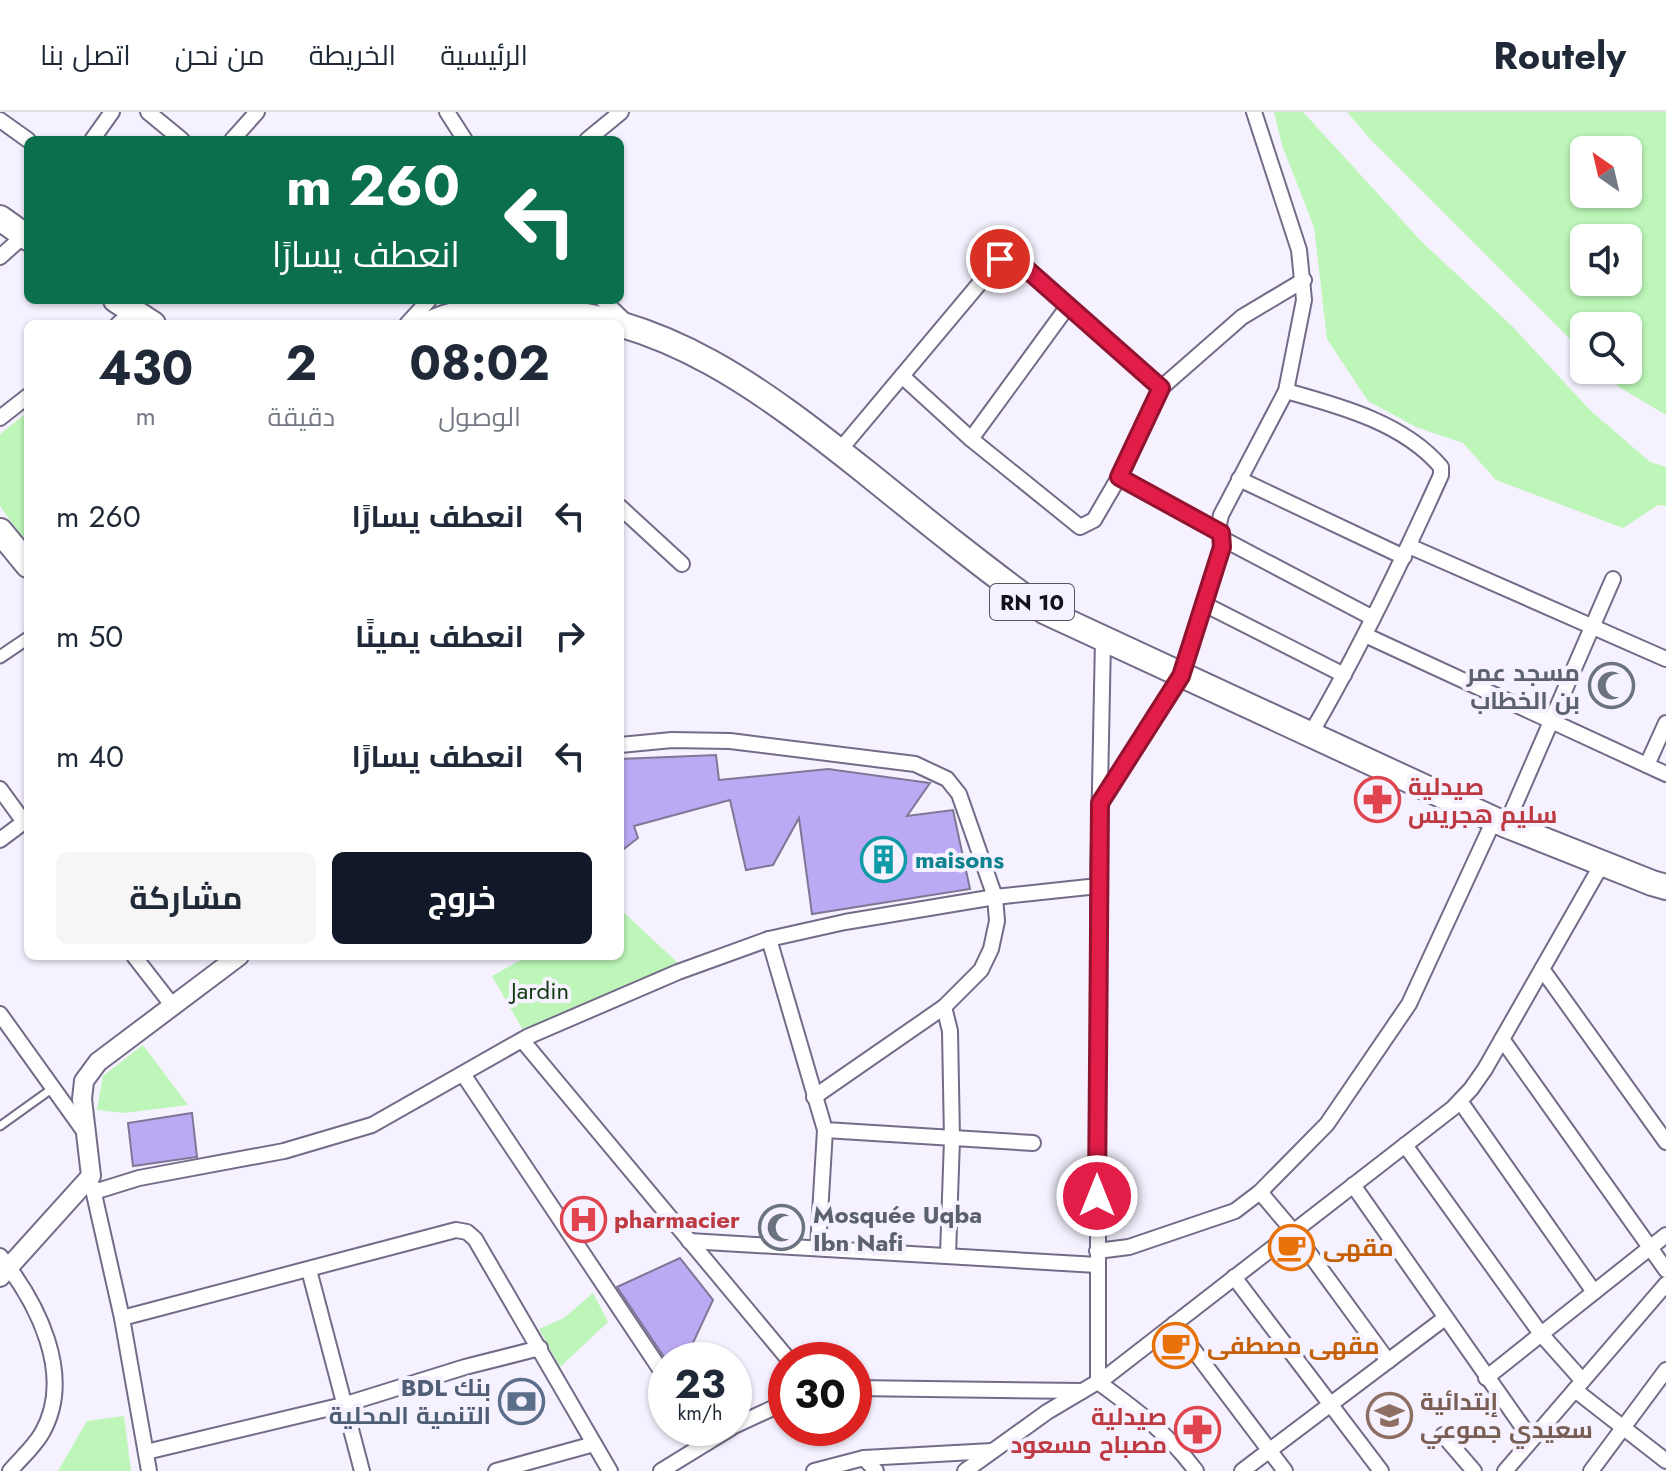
<!DOCTYPE html>
<html lang="ar">
<meta charset="utf-8">
<style>
:root{--surface:#fff;--page:#f6f6f7;--text:#1f2937;--muted:#747a83;--line:#e0e1e3;--accent:#111827}
body{margin:0;font-family:Jost,Cairo,sans-serif;background:var(--page);color:var(--text);direction:rtl;height:100vh;display:flex;flex-direction:column;font-size:30px;white-space:nowrap}
*{box-sizing:border-box;margin:0}
p{font-size:26px;color:var(--muted)}
.icon{flex:none;width:44px;height:44px;fill:none;stroke:currentColor;stroke-width:2;stroke-linecap:round;stroke-linejoin:round}
.map{position:relative;flex:1;overflow:hidden;direction:ltr}
.drawer{position:absolute;left:24px;top:208px;width:600px;height:640px;display:flex;flex-direction:column;background:var(--surface);border-radius:12px;box-shadow:0 2px 6px #0004;direction:rtl}
.drawer>*{flex:none}
.guide{position:absolute;left:24px;top:24px;width:600px;height:168px;border-radius:12px;box-shadow:0 2px 6px #0004;direction:rtl;background:#0b6e4f;color:#fff;overflow:hidden}
.needle{width:52px;rotate:326deg}
.fabs{position:absolute;left:1570px;top:24px;display:grid;gap:16px}
.fabs a{display:grid;place-items:center;width:72px;height:72px;border-radius:12px;background:var(--surface);box-shadow:0 2px 6px #0004;font-size:40px}
.speed{position:absolute;left:648px;top:1230px;display:flex;gap:16px;font-size:40px;font-weight:700;text-align:center}
.speed>*{display:grid;place-content:center;width:104px;height:104px;border-radius:50%;background:var(--surface);box-shadow:0 2px 6px #0004;line-height:1}
.speed small{font-size:20px;font-weight:400}
.speed .limit{border:12px solid #d22;background:#fff;color:#111}
.pin{position:absolute;display:grid;place-items:center;width:68px;height:68px;color:#fff;margin:-34px;border:4px solid #fff;border-radius:50%;box-shadow:0 2px 8px #0007}
.me{position:absolute;width:88px;margin:-44px;rotate:0deg;stroke-linejoin:round;filter:drop-shadow(0 0 6px #0008)}
.turn{display:flex;align-items:center;gap:28px;height:168px;padding:0 32px;font-size:36px}
.turn .icon{width:104px;height:104px;stroke-width:2.5}
.turn b{display:block;font-size:56px;line-height:68px}
.eta{display:flex;justify-content:space-evenly;align-items:center;height:136px;text-align:center}
.eta b{font-size:48px;font-weight:700;line-height:56px}
.action{display:flex;gap:16px;margin-top:auto;padding:16px 32px}
.action a{flex:1;height:92px;border-radius:12px;background:var(--accent);color:#fff;font-size:32px;font-weight:700;line-height:92px;text-align:center}
.action a+a{background:var(--page);color:var(--text)}
ul{padding:0;list-style:none}
li{display:flex;align-items:center;gap:24px;height:120px;padding:0 32px}
li div{flex:1}
li b{display:block;font-size:30px}
li em{font-style:normal}
header{display:flex;align-items:center;gap:48px;box-sizing:border-box;height:112px;padding:0 40px;background:var(--surface);border-bottom:2px solid var(--line)}
header strong{font-size:38px}
nav{display:flex;gap:44px;margin-inline-start:auto;font-size:28px}
.map>svg:first-child{display:block}
</style>
<header>
<strong>Routely</strong>
<nav><a>الرئيسية</a><a>الخريطة</a><a>من نحن</a><a>اتصل بنا</a></nav>
</header>
<div class="map">
<svg width="1666" height="1359" viewBox="0 0 1666 1359">
<rect width="100%" height="100%" fill="#f5f1fe"/>
<!-- green -->
<g fill="#bdf6b8" fill-rule="evenodd">
<path d="M1274 0H1303L1422 130 1512 214 1590 298 1650 350 1666 355V394L1658 393 1623 416 1496 368 1463 331 1416 315 1368 289 1327 227 1314 115 1282 33Z"/>
<path d="M1347 0H1666V303L1619 275 1602 258H1628V214H1584V241L1372 29ZM1584 38H1628V82H1584ZM1584 126H1628V170H1584Z"/>
<path d="M28 300V433L0 394V322Z"/>
<path d="M620 797 678 851 577 896 527 925 492 864 528 844H620Z"/>
<path d="M143 933 188 993 124 1001 97 998 103 964Z"/>
<path d="M593 1181 608 1210 560 1255 539 1217 564 1206Z"/>
<path d="M124 1304 131 1359H58L87 1309Z"/>
</g>
<!-- building -->
<g fill="#bba9f3" stroke="#7e7796" stroke-width="2">
<path d="M716 643 719 668 828 657 930 671 907 704 953 698 970 777 812 802 799 706 773 753 746 758 730 688 634 714 638 726 620 740V647Z"/>
<path d="M192 1001 197 1045 133 1054 128 1011Z"/>
<path d="M680 1146 713 1188 685 1248H666L617 1175Z"/>
</g>
<g fill="none" stroke-linecap="round" stroke-linejoin="round">
<defs>
<path id="service" d="M0 1014 53 976"/>
<path id="pedestrian" d="M0 545 28 526"/>
<g id="minor">
<path d="M148 0 182 28"/>
<path d="M447 0 465 28"/>
<path d="M0 8 28 28"/>
<path d="M92 28 112 0"/>
<path d="M232 28 257 0"/>
<path d="M587 28 621 0"/>
<path d="M0 145 28 120"/>
<path d="M603 188 627 211"/>
<path d="M118 212 133 200"/>
<path d="M407 212 429 188"/>
<path d="M902 264 971 327 1080 415 1094 408 1119 365 1221 421"/>
<path d="M1286 279C1340 294 1404 311 1441 355V363C1401 452 1359 539 1310 623"/>
<path d="M0 306 28 284"/>
<path d="M971 327 1068 194"/>
<path d="M839 339 1000 147 1007 145 1022 153 1161 276 1242 205 1304 168"/>
<path d="M1119 365 1161 276"/>
<path d="M1239 367 1404 445"/>
<path d="M620 395 682 452"/>
<path d="M1223 427 1373 506"/>
<path d="M1409 434 1666 547"/>
<path d="M1204 492 1344 563"/>
<path d="M1365 523 1666 662"/>
<path d="M1103 528 1098 774V1270C1135 1297 1169 1322 1196 1359"/>
<path d="M620 633 672 628 730 629 915 652 947 667 959 682 995 785 997 809 991 837 981 858 944 895 814 985"/>
<path d="M1647 653 1666 611"/>
<path d="M0 677 24 710"/>
<path d="M1100 691 1181 564 1222 435 1219 412 1221 403 1286 279 1304 188 1299 138 1254 0"/>
<path d="M1506 713 1613 467"/>
<path d="M0 728 28 707"/>
<path d="M769 827 825 1018 1033 1031"/>
<path d="M134 844 172 893"/>
<path d="M1542 857 1666 1030"/>
<path d="M944 895 950 919 952 1027 948 1143"/>
<path d="M0 902 86 1022"/>
<path d="M1502 927 1666 1158"/>
<path d="M522 928 789 1248"/>
<path d="M463 962 666 1266"/>
<path d="M1460 989 1594 1180"/>
<path d="M1405 1033 1541 1222 1582 1268"/>
<path d="M92 1073 122 1206 149 1359"/>
<path d="M1353 1073 1531 1327"/>
<path d="M94 1080 139 1066 284 1039 372 1013 527 925 678 860 769 827 845 810 995 785 1098 774"/>
<path d="M1260 1080 1293 1119 1388 1249"/>
<path d="M689 1129 1097 1153"/>
<path d="M818 1135 825 1018"/>
<path d="M1097 1139 1129 1135 1235 1099 1260 1080 1327 1012 1409 892 1494 708"/>
<path d="M0 1144C37 1190 75 1263 42 1321 34 1335 20 1347 10 1359"/>
<path d="M309 1158 362 1359"/>
<path d="M1234 1165 1381 1359"/>
<path d="M122 1206 456 1118 467 1120 475 1127 610 1359"/>
<path d="M1174 1212 1285 1359"/>
<path d="M1486 1266 1666 1123"/>
<path d="M854 1276 1082 1279"/>
<path d="M1575 1278 1666 1349"/>
<path d="M734 1314 786 1290"/>
<path d="M699 1316 708 1330"/>
<path d="M1443 1323 1474 1359"/>
<path d="M146 1340 343 1293 465 1255 540 1236"/>
<path d="M864 1346 992 1339"/>
<path d="M496 1359 594 1332"/>
<path d="M661 1359 731 1316"/>
<path d="M814 1359 864 1346 876 1359"/>
<path d="M965 1359 1047 1300 1106 1265 1453 996 1471 977 1485 957 1602 752"/>
<path d="M1242 1359 1445 1206"/>
<path d="M1505 1359 1666 1172"/>
<path d="M1591 1359 1666 1258"/>
</g>
<path id="tertiary" d="M0 1165 91 1064 82 987 84 969 98 950 239 844"/>
<g id="primary">
<path d="M0 106 28 126"/>
<path d="M116 188 153 212"/>
<path d="M429 212C460 197 496 195 530 197 666 203 764 279 867 361 925 408 983 455 1044 499L1506 713 1652 771 1666 775"/>
<path d="M0 419 28 453"/>
</g>
</defs>
<!-- service casing -->
<use href="#service" stroke="#746b89" stroke-width="11"/>
<!-- pedestrian casing -->
<use href="#pedestrian" stroke="#746b89" stroke-width="15"/>
<!-- minor casing -->
<use href="#minor" stroke="#746b89" stroke-width="18"/>
<!-- tertiary casing -->
<use href="#tertiary" stroke="#746b89" stroke-width="22"/>
<!-- primary casing -->
<use href="#primary" stroke="#746b89" stroke-width="28"/>
<!-- service -->
<use href="#service" stroke="#fff" stroke-width="7"/>
<!-- pedestrian -->
<use href="#pedestrian" stroke="#fff" stroke-width="11"/>
<!-- minor -->
<use href="#minor" stroke="#fff" stroke-width="14"/>
<!-- tertiary -->
<use href="#tertiary" stroke="#fff" stroke-width="18"/>
<!-- primary -->
<use href="#primary" stroke="#fff" stroke-width="24"/>
</g>
<g fill="none" stroke-linecap="round" stroke-linejoin="round">
<defs>
<path id="route" d="M1000 147 1007 145 1022 153 1161 276 1119 365 1221 421 1222 435 1181 564 1100 691 1097 1084"/>
</defs>
<!-- route casing -->
<use href="#route" stroke="#92132f" stroke-width="20"/>
<!-- route -->
<use href="#route" stroke="#e11d48" stroke-width="14"/>
</g>
<!-- icons -->
<defs>
<symbol id="mosque-ring" viewBox="-11 -11 22 22"><circle r="9.5" fill="#f5f1fe" stroke="#6b7280" stroke-width="1.5"/><path d="M3.5-4.9A6 6 0 1 0 3.5 4.9A5 5 0 1 1 3.5-4.9Z" fill="#6b7280"/></symbol>
<symbol id="pharmacy-ring" viewBox="-11 -11 22 22"><circle r="9.5" fill="#f5f1fe" stroke="#e0444e" stroke-width="1.5"/><path d="M-2-6h4v4h4v4h-4v4h-4v-4h-4v-4h4Z" fill="#e0444e"/></symbol>
<symbol id="building-ring" viewBox="-11 -11 22 22"><circle r="9.5" fill="#f5f1fe" stroke="#0f9aa8" stroke-width="1.5"/><path d="M-4-6H4V6H1V3H-1V6H-4ZM-2.5-4.3h1.7v1.8h-1.7ZM.8-4.3h1.7v1.8H.8ZM-2.5-1h1.7V.8h-1.7ZM.8-1h1.7V.8H.8Z" fill="#0f9aa8"/></symbol>
<symbol id="hospital-ring" viewBox="-11 -11 22 22"><circle r="9.5" fill="#f5f1fe" stroke="#e0444e" stroke-width="1.5"/><path d="M-5-5h3v3.5h4V-5h3V5h-3V1.5h-4V5h-3Z" fill="#e0444e"/></symbol>
<symbol id="cafe-ring" viewBox="-11 -11 22 22"><circle r="9.5" fill="#f5f1fe" stroke="#e8710a" stroke-width="1.5"/><path d="M-5.5-4.5H6V0H3Q3 3.5 0 3.5H-2.5Q-5.5 3.5-5.5 0ZM3-3.2v2h1.7v-2ZM-6 4.5H4V6H-6Z" fill="#e8710a"/></symbol>
<symbol id="bank-ring" viewBox="-11 -11 22 22"><circle r="9.5" fill="#f5f1fe" stroke="#5c6f8a" stroke-width="1.5"/><path d="M-6-4H6V4H-6ZM0-2.3a2.3 2.3 0 1 0 0 4.6a2.3 2.3 0 1 0 0-4.6Z" fill="#5c6f8a"/></symbol>
<symbol id="school-ring" viewBox="-11 -11 22 22"><circle r="9.5" fill="#f5f1fe" stroke="#8d6e63" stroke-width="1.5"/><path d="M0-5L7-2L0 1L-7-2ZM-4 1L0 2.5L4 1V4Q0 6-4 4Z" fill="#8d6e63"/></symbol>
</defs>
<g fill-rule="evenodd">
<use href="#mosque-ring" x="1586" y="548" width="51" height="51"/>
<use href="#pharmacy-ring" x="1352" y="662" width="51" height="51"/>
<use href="#building-ring" x="858" y="722" width="51" height="51"/>
<use href="#hospital-ring" x="558" y="1082" width="51" height="51"/>
<use href="#mosque-ring" x="756" y="1090" width="51" height="51"/>
<use href="#cafe-ring" x="1266" y="1110" width="51" height="51"/>
<use href="#cafe-ring" x="1150" y="1208" width="51" height="51"/>
<use href="#bank-ring" x="496" y="1264" width="51" height="51"/>
<use href="#school-ring" x="1364" y="1278" width="51" height="51"/>
<use href="#pharmacy-ring" x="1172" y="1292" width="51" height="51"/>
</g>
<g text-anchor="middle" dominant-baseline="central" stroke-width="8" stroke-linejoin="round" paint-order="stroke">
<!-- shield labels -->
<rect fill="#f5f1fe" stroke="#585460" stroke-width="2" x="990" y="472" width="84" height="36" rx="6"/>
<g font-size="22" font-weight="bold" fill="#14101c">
<text x="1032" y="490">RN 10</text>
</g>
<!-- worship labels -->
<g font-size="24" font-weight="bold" fill="#5b616d" stroke="#f5f1fe" text-anchor="end">
<text x="1580" y="560">مسجد عمر<tspan x="1580" dy="28">بن الخطاب</tspan></text>
<text x="813" y="1102" text-anchor="start">Mosquée Uqba<tspan x="813" dy="28">Ibn Nafi</tspan></text>
</g>
<!-- health labels -->
<g font-size="24" font-weight="bold" fill="#be3a42" stroke="#f5f1fe" text-anchor="start">
<text x="1408" y="674">صيدلية<tspan x="1408" dy="28">سليم هجريس</tspan></text>
<text x="614" y="1107">pharmacier</text>
<text x="1167" y="1304" text-anchor="end">صيدلية<tspan x="1167" dy="28">مصباح مسعود</tspan></text>
</g>
<!-- culture labels -->
<g font-size="24" font-weight="bold" fill="#0d838f" stroke="#f5f1fe" text-anchor="start">
<text x="915" y="747">maisons</text>
</g>
<!-- park labels -->
<g font-size="24" fill="#11380f" stroke="#f5f1fe">
<text x="540" y="878">Jardin</text>
</g>
<!-- food labels -->
<g font-size="24" font-weight="bold" fill="#c56008" stroke="#f5f1fe" text-anchor="start">
<text x="1323" y="1135">مقهى</text>
<text x="1207" y="1233">مقهى مصطفى</text>
</g>
<!-- service labels -->
<g font-size="24" font-weight="bold" fill="#4e5e75" stroke="#f5f1fe" text-anchor="end">
<text x="491" y="1275">BDL بنك<tspan x="491" dy="28">التنمية المحلية</tspan></text>
</g>
<!-- education labels -->
<g font-size="24" font-weight="bold" fill="#785e54" stroke="#f5f1fe" text-anchor="start">
<text x="1420" y="1289">إبتدائية<tspan x="1420" dy="28">سعيدي جموعي</tspan></text>
</g>
</g>
</svg>
<div class="fabs">
<a><svg class="needle" viewBox="-14 -14 28 28"><path d="M0-13l5 13h-10z" fill="#e53935"/><path d="M0 13l5-13h-10z" fill="#747a83"/></svg></a>
<a><svg class="icon" aria-label="sound" viewBox="0 0 24 24"><path d="M4 9h4l5-4v14l-5-4H4zM17 9q2 3 0 6"/></svg></a>
<a><svg class="icon" aria-label="search" viewBox="0 0 24 24"><circle cx="10" cy="10" r="6"/><path d="M15 15l6 6"/></svg></a>
</div>
<div class="speed"><div>23<small>km/h</small></div><div class="limit">30</div></div>
<div class="pin" style="left:1000px;top:147px;background:#d93025"><svg class="icon" aria-label="arrive" viewBox="0 0 24 24"><path d="M6 21V4h12l-3 4 3 4H6"/></svg></div>
<svg class="me" style="left:1097px;top:1084px" viewBox="-20 -20 40 40"><circle r="17" fill="#e11d48" stroke="#fff" stroke-width="3"/><path d="M0-11L8 9 0 5-8 9z" fill="#fff"/></svg>
<div class="guide">
<div class="turn"><svg class="icon" aria-label="left" viewBox="0 0 24 24"><path d="M17 20v-9H6M10 6l-5 5 5 5"/></svg><div><b>260 m</b>انعطف يسارًا</div></div>
</div>
<section class="drawer">
<div class="eta">
<div><b>08:02</b><p>الوصول</p></div>
<div><b>2</b><p>دقيقة</p></div>
<div><b>430</b><p>m</p></div>
</div>
<ul>
<li><svg class="icon" aria-label="left" viewBox="0 0 24 24"><path d="M17 20v-9H6M10 6l-5 5 5 5"/></svg><div><b>انعطف يسارًا</b></div><em>260 m</em></li>
<li><svg class="icon" aria-label="right" viewBox="0 0 24 24"><path d="M7 20v-9h11M14 6l5 5-5 5"/></svg><div><b>انعطف يمينًا</b></div><em>50 m</em></li>
<li><svg class="icon" aria-label="left" viewBox="0 0 24 24"><path d="M17 20v-9H6M10 6l-5 5 5 5"/></svg><div><b>انعطف يسارًا</b></div><em>40 m</em></li>
</ul>
<div class="action"><a>خروج</a><a>مشاركة</a></div>
</section>
</div>
